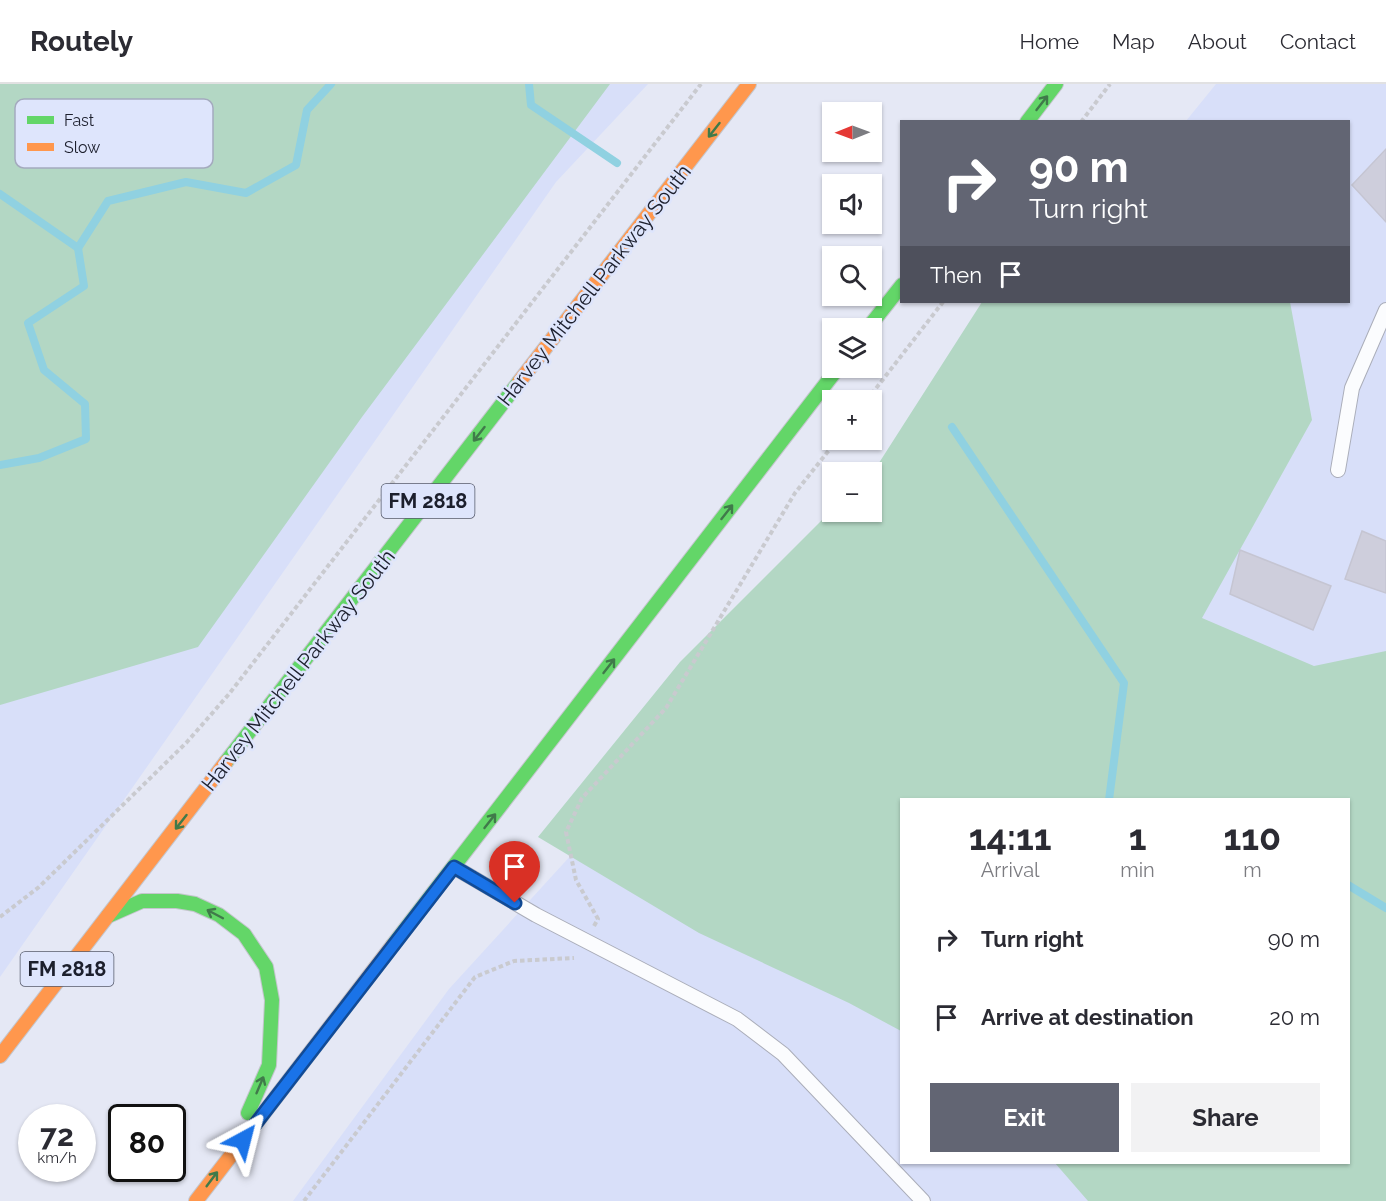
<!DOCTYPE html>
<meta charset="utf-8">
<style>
:root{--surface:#fff;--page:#f2f2f3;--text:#2b2b33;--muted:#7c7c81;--line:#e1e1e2;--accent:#626573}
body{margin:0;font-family:Raleway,sans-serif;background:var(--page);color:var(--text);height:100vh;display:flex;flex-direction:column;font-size:22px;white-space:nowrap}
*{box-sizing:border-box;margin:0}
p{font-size:20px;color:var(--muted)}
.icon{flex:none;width:33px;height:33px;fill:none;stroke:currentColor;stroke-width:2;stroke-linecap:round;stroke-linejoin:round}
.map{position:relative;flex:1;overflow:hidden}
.details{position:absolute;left:900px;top:714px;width:450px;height:366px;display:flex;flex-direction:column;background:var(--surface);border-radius:0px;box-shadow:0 2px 4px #0004}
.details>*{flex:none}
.top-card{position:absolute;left:900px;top:36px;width:450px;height:183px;border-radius:0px;box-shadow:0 2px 4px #0004;background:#626573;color:#fff;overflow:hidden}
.needle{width:39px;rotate:269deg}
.controls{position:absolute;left:822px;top:18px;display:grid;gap:12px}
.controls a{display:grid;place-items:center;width:60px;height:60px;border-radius:0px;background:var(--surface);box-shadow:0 2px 4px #0004;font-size:30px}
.speed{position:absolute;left:18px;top:1020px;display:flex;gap:12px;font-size:30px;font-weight:700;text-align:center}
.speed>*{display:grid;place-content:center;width:78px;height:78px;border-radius:50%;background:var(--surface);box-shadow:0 2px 4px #0004;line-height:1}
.speed small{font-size:15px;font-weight:400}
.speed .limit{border:3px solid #111;border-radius:9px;background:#fff;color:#111}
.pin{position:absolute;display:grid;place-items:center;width:51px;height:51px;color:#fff;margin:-62px -26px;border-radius:50% 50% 50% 0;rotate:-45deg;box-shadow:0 0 6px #0007}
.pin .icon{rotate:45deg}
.me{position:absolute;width:66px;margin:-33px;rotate:38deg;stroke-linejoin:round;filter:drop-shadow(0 0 4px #0008)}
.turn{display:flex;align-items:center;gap:21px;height:126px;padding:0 30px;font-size:27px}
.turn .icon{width:78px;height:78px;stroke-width:2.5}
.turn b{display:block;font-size:42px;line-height:51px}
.then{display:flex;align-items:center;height:57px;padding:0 30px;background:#0003;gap:12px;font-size:22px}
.eta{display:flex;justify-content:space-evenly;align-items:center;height:102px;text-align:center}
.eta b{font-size:36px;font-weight:700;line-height:42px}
.button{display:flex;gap:12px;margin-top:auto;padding:12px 30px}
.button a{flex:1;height:69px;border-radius:0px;background:var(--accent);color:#fff;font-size:24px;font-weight:700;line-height:69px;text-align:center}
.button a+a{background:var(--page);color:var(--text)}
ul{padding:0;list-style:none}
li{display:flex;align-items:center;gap:18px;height:78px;padding:0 30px}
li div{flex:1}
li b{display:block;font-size:22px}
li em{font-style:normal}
header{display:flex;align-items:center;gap:36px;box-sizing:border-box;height:84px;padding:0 30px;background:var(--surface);border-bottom:2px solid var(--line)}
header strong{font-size:28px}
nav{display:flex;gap:33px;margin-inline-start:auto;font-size:21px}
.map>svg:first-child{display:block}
</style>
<header>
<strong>Routely</strong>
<nav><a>Home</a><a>Map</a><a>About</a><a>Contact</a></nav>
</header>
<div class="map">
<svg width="1386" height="1117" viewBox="0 0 1386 1117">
<rect width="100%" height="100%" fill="#e5e8f5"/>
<!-- built -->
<g fill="#d8dff9" fill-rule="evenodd">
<path d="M0 0H648L556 98 0 893Z"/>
<path d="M1216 0H1386V1117H293L449 905 844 472 1045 218H1348V38L1186 37ZM902 716H1348V1078H902Z"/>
</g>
<!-- forest -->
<g fill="#b3d7c4">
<path d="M0 0H610L362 333 198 563 0 621Z"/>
<path d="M982 218H1290L1312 336 1202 534 1314 582 1386 567V1117H1088L1055 1079 1348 1078V716H902L901 947 849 919 699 849 538 753 680 578 832 426 872 428 871 388 877 382Z"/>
</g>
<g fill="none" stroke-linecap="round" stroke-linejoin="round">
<!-- stream -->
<g stroke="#90d1e1" stroke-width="8">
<path d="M529 0 531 21 617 79"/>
<path d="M0 110 78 164 108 117 186 98 246 109 296 81 307 26 331 0"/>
<path d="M952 343 1124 599 1109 716"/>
<path d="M0 381 39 374 86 355 85 320 44 286 28 239 84 202 78 164"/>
<path d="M1348 801 1386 824"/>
</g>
</g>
<!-- building -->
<g fill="#cecedc" stroke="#c5c5d2" stroke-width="1.5">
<path d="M1386 65V138L1352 101Z"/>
<path d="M1362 447 1386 457V509L1345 495Z"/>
<path d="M1240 466 1331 502 1313 546 1230 510Z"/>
</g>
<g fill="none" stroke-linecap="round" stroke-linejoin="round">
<defs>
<g id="lane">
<path d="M1338 386 1352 304 1386 226"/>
<path d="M454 783 536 831 737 935 783 970 923 1117"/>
</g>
<g id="fast">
<path d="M1027 38 1056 0"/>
<path d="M868 244 902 201"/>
<path d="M226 678 519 298"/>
<path d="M108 832 142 817H177L195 820 219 831 244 850 266 883 272 916 269 981 248 1029"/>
<path d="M393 861 838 284"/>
</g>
<g id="slow">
<path d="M519 298 749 0"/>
<path d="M0 972 226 678"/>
<path d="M196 1117 393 861"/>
</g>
</defs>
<!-- lane casing -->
<use href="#lane" stroke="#aaadb9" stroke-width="16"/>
<!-- fast casing -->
<use href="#fast" stroke="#c4c6cd" stroke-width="16"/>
<!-- slow casing -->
<use href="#slow" stroke="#c4c6cd" stroke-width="16"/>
<!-- path -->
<g stroke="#c9cacf" stroke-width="4" stroke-dasharray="4.5 3" stroke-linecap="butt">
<path d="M1081 38 1110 0"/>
<path d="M867 316 943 218"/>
<path d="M0 833 39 803 187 658 229 610 701 0"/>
<path d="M594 842 598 835 576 796 566 748 582 714 666 624 795 409 837 356"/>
<path d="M304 1117 475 893 514 877 574 874"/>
</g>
<!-- lane -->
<use href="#lane" stroke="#fbfcfe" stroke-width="14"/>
<!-- fast -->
<use href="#fast" stroke="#63d668" stroke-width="14"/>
<!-- slow -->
<use href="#slow" stroke="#ff974d" stroke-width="14"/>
</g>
<!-- one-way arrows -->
<defs><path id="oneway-shaft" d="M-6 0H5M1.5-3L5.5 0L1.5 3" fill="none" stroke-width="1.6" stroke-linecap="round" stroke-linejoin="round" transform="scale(1.5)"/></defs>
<g stroke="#407a4a">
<use href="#oneway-shaft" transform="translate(1042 19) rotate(-52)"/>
<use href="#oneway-shaft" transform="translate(714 46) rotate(128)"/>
<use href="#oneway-shaft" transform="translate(479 350) rotate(128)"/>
<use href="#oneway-shaft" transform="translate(727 428) rotate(-52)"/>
<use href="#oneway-shaft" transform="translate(609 582) rotate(-52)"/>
<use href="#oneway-shaft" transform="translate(490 737) rotate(-52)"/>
<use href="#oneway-shaft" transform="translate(181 738) rotate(128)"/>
<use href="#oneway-shaft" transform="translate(215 830) rotate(-152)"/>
<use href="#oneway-shaft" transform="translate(260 1001) rotate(-67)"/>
<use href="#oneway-shaft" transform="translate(212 1095) rotate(-53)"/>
</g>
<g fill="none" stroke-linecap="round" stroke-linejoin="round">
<defs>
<path id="route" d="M243 1056 454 783 515 819"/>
</defs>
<!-- route casing -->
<use href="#route" stroke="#114b97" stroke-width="15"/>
<!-- route -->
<use href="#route" stroke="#1a73e8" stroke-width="10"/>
</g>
<g text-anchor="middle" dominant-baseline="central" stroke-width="5" stroke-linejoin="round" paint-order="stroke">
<!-- shield labels -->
<g fill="#dee5fc" stroke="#565a6b" stroke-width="1.5">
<rect x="381.5" y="400" width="93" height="34" rx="4.5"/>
<rect x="20.5" y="868" width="93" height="34" rx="4.5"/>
</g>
<g font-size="20" font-weight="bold" fill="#1c1f2d">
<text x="428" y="417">FM 2818</text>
<text x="67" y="885">FM 2818</text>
</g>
<!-- street labels -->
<g font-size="21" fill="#1c1f2d" stroke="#dee5fc">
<text transform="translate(594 201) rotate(-52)">Harvey Mitchell Parkway South</text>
<text transform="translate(298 586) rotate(-52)">Harvey Mitchell Parkway South</text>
</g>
</g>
<!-- legend -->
<rect x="15" y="15" width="198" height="69" rx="9" fill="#dee5fc" stroke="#a4aabe" stroke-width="1.5"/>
<rect x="27" y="32" width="27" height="8" fill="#63d668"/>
<rect x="27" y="59" width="27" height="8" fill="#ff974d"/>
<g font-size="16" fill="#1c1f2d">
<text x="64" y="42">Fast</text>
<text x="64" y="69">Slow</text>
</g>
</svg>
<div class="controls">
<a><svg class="needle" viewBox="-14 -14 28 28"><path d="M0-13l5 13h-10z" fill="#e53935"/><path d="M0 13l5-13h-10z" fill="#7c7c81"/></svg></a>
<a><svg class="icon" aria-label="sound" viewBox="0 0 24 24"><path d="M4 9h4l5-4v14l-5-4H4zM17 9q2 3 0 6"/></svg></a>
<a><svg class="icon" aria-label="search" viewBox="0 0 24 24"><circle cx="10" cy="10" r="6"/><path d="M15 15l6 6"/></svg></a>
<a><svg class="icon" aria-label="layers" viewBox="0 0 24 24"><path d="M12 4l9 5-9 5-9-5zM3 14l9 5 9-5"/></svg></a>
<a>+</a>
<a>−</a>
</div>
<div class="speed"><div>72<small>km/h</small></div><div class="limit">80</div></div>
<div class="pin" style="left:515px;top:819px;background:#d93025"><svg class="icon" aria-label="arrive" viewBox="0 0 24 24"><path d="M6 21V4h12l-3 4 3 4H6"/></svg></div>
<svg class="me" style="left:243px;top:1056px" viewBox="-20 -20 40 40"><path d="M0-17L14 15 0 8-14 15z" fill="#1a73e8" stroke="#fff" stroke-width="4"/></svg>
<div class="top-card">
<div class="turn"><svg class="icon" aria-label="right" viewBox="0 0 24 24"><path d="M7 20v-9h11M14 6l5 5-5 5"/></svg><div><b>90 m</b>Turn right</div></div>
<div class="then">Then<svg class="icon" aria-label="arrive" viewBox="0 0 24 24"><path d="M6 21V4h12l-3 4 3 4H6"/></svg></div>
</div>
<section class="details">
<div class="eta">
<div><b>14:11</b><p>Arrival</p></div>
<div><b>1</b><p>min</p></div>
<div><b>110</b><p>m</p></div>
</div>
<ul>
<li><svg class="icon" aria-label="right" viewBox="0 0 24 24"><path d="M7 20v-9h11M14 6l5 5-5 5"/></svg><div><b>Turn right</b></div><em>90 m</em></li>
<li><svg class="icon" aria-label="arrive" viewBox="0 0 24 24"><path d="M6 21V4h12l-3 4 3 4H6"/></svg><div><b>Arrive at destination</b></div><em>20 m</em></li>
</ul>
<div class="button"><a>Exit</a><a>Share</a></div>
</section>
</div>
